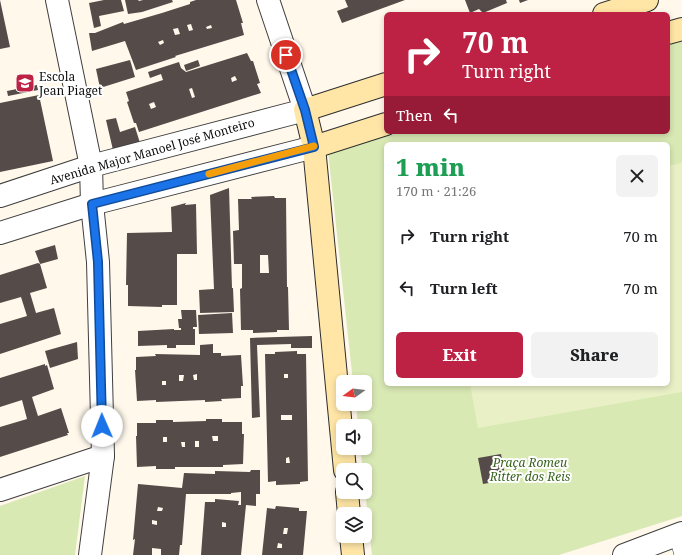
<!DOCTYPE html>
<meta charset="utf-8">
<style>
:root{--surface:#fff;--page:#f2f2f2;--text:#202124;--muted:#757577;--accent:#bd2244}
body{margin:0;font-family:"Noto Serif",serif;background:var(--page);color:var(--text);height:100vh;display:flex;flex-direction:column;font-size:15px;white-space:nowrap}
*{box-sizing:border-box;margin:0}
p{font-size:13px;color:var(--muted)}
.icon{flex:none;width:22px;height:22px;fill:none;stroke:currentColor;stroke-width:2;stroke-linecap:round;stroke-linejoin:round}
.map{position:relative;flex:1;overflow:hidden}
.drawer{position:absolute;left:384px;top:142px;width:286px;height:244px;display:flex;flex-direction:column;background:var(--surface);border-radius:6px;box-shadow:0 2px 6px #0003}
.drawer>*{flex:none}
.guide{position:absolute;left:384px;top:12px;width:286px;height:122px;border-radius:6px;box-shadow:0 2px 6px #0003;background:#bd2244;color:#fff;overflow:hidden}
.needle{width:26px;rotate:255deg}
.controls{position:absolute;left:336px;top:375px;display:grid;gap:8px}
.controls a{display:grid;place-items:center;width:36px;height:36px;border-radius:6px;background:var(--surface);box-shadow:0 2px 6px #0003;font-size:20px}
.pin{position:absolute;display:grid;place-items:center;width:34px;height:34px;color:#fff;margin:-17px;border:2px solid #fff;border-radius:50%;box-shadow:0 1px 4px #0007}
.me{position:absolute;width:44px;margin:-22px;rotate:359deg;stroke-linejoin:round;filter:drop-shadow(0 0 3px #0008)}
.turn{display:flex;align-items:center;gap:14px;height:84px;padding:0 12px;font-size:18px}
.turn .icon{width:52px;height:52px;stroke-width:2.5}
.turn b{display:block;font-size:28px;line-height:34px}
.then{display:flex;align-items:center;height:38px;padding:0 12px;background:#0003;gap:8px;font-size:15px}
.round{display:grid;place-items:center;flex:none;width:42px;height:42px;border-radius:6px;background:var(--page)}
.head{display:flex;align-items:center;justify-content:space-between;height:68px;padding:0 12px}
h1{font-size:24px;font-weight:800;line-height:30px;color:#1e9e55}
.action{display:flex;gap:8px;margin-top:auto;padding:8px 12px}
.action a{flex:1;height:46px;border-radius:6px;background:var(--accent);color:#fff;font-size:16px;font-weight:800;line-height:46px;text-align:center}
.action a+a{background:var(--page);color:var(--text)}
ul{padding:0;list-style:none}
li{display:flex;align-items:center;gap:12px;height:52px;padding:0 12px}
li div{flex:1}
li b{display:block;font-size:15px}
li em{font-style:normal}
.map>svg:first-child{display:block}
</style>
<div class="map">
<svg width="682" height="555" viewBox="0 0 682 555">
<rect width="100%" height="100%" fill="#fff8eb"/>
<!-- green -->
<g fill="#d9e9b4" fill-rule="evenodd">
<path d="M682 39V516L559 555H372L365 490V470H363L360 448H365V426H358L356 404H365V382H353L328 151 388 132H668V43ZM386 144H668V384H386Z"/>
<path d="M85 476 75 555H0V506Z"/>
</g>
<!-- pitch -->
<path fill="#e9f0c6" d="M682 163V392L478 428 470 384H668V166Z"/>
<!-- building -->
<g fill="#554b48" fill-rule="evenodd">
<path d="M0 0 10 47 0 49Z"/>
<path d="M104 0H121L124 11 99 16 101 26 94 28 89 3Z"/>
<path d="M125 0H138L139 1 143 0H172L173 2 142 12 128 14Z"/>
<path d="M196 0H236L243 23H241L244 35 175 56 176 57 136 70 125 41 92 51 89 33H95L123 22 124 24 162 13 190 4V2ZM191 24 193 30 189 31 187 25ZM211 25 212 28 207 29 206 27ZM178 28 180 34 175 35 173 29ZM163 40 164 43 160 45 158 42Z"/>
<path d="M345 0H405L342 23 337 11 348 7Z"/>
<path d="M465 0H506L507 3 483 13 479 9 470 13Z"/>
<path d="M519 0H528L520 3Z"/>
<path d="M247 53 251 61H253L260 83 257 84 261 93 139 132 136 123H134L127 102 129 101 126 92 163 80 161 74 150 78 148 72 179 62 181 68 186 72ZM235 76 237 80 232 82 231 78ZM192 88 195 97 192 98 189 89ZM154 102 156 107 151 109 149 104Z"/>
<path d="M130 60 135 77 100 88 96 69Z"/>
<path d="M198 60 200 66 186 71 184 65Z"/>
<path d="M37 85 38 90 8 96 7 91Z"/>
<path d="M39 95 53 161 0 172V103Z"/>
<path d="M116 118 120 132 135 127 140 143 113 150 106 120Z"/>
<path d="M229 188 232 288H233L234 312 200 313 199 290 214 289 210 195Z"/>
<path d="M274 196 275 198H286L287 287H288L289 330H277V332L253 333V330H241L240 289 242 288V264H234L233 231 239 230 238 199H252L251 197ZM260 255H268L269 273H260Z"/>
<path d="M186 203 185 205 196 204 197 254H177V305H162V307L128 306V285H126L127 233 172 232 171 207Z"/>
<path d="M55 245 58 259 40 264 35 251Z"/>
<path d="M38 263 40 264 47 288 30 293 36 313 54 308 61 334 0 354V324L27 316 21 297 0 303V275Z"/>
<path d="M181 310H196L197 327H193V329H195V345H176V348H167V345L138 346V331L174 329V330H181V328H179L178 319H182Z"/>
<path d="M232 313 233 333 199 334 198 315Z"/>
<path d="M312 336V348H291V344L257 345 260 417 252 418 250 338Z"/>
<path d="M77 342 78 359 50 368 45 351Z"/>
<path d="M213 344V353H221V356L241 355 243 386H241V398L221 399 222 401 205 402V400L156 402V400L137 401 135 370H136V357L156 356 155 354 200 355V345ZM197 374V380H194L193 375ZM179 375H184L183 381H179ZM162 381H166V385H162Z"/>
<path d="M297 351V354H306L308 481 300 482V484L276 485V481L268 482 265 354H275V352ZM284 374H288V378H284ZM281 415H292V420H281ZM289 457 290 463H286V458Z"/>
<path d="M45 364V366L47 365 54 389 32 397 38 416 61 408 69 433H67L68 435 0 457V427L27 419 22 400 0 407V378Z"/>
<path d="M206 419H222V422H242V434H244L243 464 223 465V467H175V469H156V466L137 467 136 436H137V423H156V420H173V422L206 421ZM212 436H218V441H213ZM163 437H167V442H163ZM195 441H199V447H195ZM181 442H185V447H182Z"/>
<path d="M501 454 506 480 483 484 478 458Z"/>
<path d="M251 470H260V494H256V506L246 505 241 555H201L205 502H215V499L239 501 238 505H241V492L231 493V494H186L182 545H180L179 555H161V549L152 548V555H133L135 539 133 540 138 484 182 488 184 473 215 474V471L250 472ZM158 507 163 508 162 511H157ZM152 520 157 521V525L152 524ZM222 522 226 523V527H222Z"/>
<path d="M276 506 299 508V511H307L303 555H262L267 508 275 509ZM284 528H288L287 534H283ZM278 543 282 544V548H277Z"/>
</g>
<g fill="none" stroke-linecap="round" stroke-linejoin="round">
<defs>
<path id="service" d="M676 536 681 555"/>
<g id="minor">
<path d="M57 0 91 166 92 204 98 262 103 456 90 555"/>
<path d="M0 490 103 456"/>
</g>
<g id="tertiary">
<path d="M0 196 91 166 305 110 268 0"/>
<path d="M0 233 92 204 314 147"/>
<path d="M624 555 682 533"/>
</g>
<g id="secondary">
<path d="M604 14 647 0"/>
<path d="M668 33 682 29"/>
<path d="M314 147 386 124"/>
<path d="M345 470 314 147 305 110 386 84"/>
<path d="M347 492 349 514"/>
<path d="M351 536 353 555"/>
</g>
</defs>
<!-- service casing -->
<use href="#service" stroke="#3f3f3f" stroke-width="14"/>
<!-- minor casing -->
<use href="#minor" stroke="#3f3f3f" stroke-width="24"/>
<!-- tertiary casing -->
<use href="#tertiary" stroke="#3f3f3f" stroke-width="24"/>
<!-- secondary casing -->
<use href="#secondary" stroke="#2e2e2e" stroke-width="24"/>
<!-- service -->
<use href="#service" stroke="#fff" stroke-width="13"/>
<!-- minor -->
<use href="#minor" stroke="#fff" stroke-width="22"/>
<!-- tertiary -->
<use href="#tertiary" stroke="#fff" stroke-width="22"/>
<!-- secondary -->
<use href="#secondary" stroke="#ffe6a6" stroke-width="22"/>
</g>
<g fill="none" stroke-linecap="round" stroke-linejoin="round">
<defs>
<path id="route" d="M102 426 98 262 92 204 314 147 305 110 286 55"/>
</defs>
<!-- route casing -->
<use href="#route" stroke="#114b97" stroke-width="10"/>
<!-- route -->
<use href="#route" stroke="#1a73e8" stroke-width="7"/>
<!-- slow -->
<path stroke="#f59e0b" stroke-width="7" d="M209 174 314 146"/>
</g>
<!-- icons -->
<defs>
<symbol id="school-square" viewBox="-11 -11 22 22"><rect x="-9" y="-9" width="18" height="18" rx="4" fill="#bd2244" stroke="#fff"/><path d="M0-5L7-2L0 1L-7-2ZM-4 1L0 2.5L4 1V4Q0 6-4 4Z" fill="#fff"/></symbol>
</defs>
<g fill-rule="evenodd">
<use href="#school-square" x="14" y="72" width="22" height="22"/>
</g>
<g text-anchor="middle" dominant-baseline="central" stroke-width="4" stroke-linejoin="round" paint-order="stroke">
<!-- poi labels -->
<g font-size="12" fill="#0c0c0c" stroke="#fff" text-anchor="start">
<text x="39" y="76">Escola<tspan x="39" dy="14">Jean Piaget</tspan></text>
</g>
<!-- street labels -->
<g font-size="12" fill="#0c0c0c" stroke="#fff">
<text transform="translate(152 151) rotate(-16)">Avenida Major Manoel José Monteiro</text>
</g>
<!-- park labels -->
<g font-size="12" font-style="italic" fill="#37641c" stroke="#fff">
<text x="530" y="462">Praça Romeu<tspan x="530" dy="14">Ritter dos Reis</tspan></text>
</g>
</g>
</svg>
<div class="controls">
<a><svg class="needle" viewBox="-14 -14 28 28"><path d="M0-13l5 13h-10z" fill="#e53935"/><path d="M0 13l5-13h-10z" fill="#757577"/></svg></a>
<a><svg class="icon" aria-label="sound" viewBox="0 0 24 24"><path d="M4 9h4l5-4v14l-5-4H4zM17 9q2 3 0 6"/></svg></a>
<a><svg class="icon" aria-label="search" viewBox="0 0 24 24"><circle cx="10" cy="10" r="6"/><path d="M15 15l6 6"/></svg></a>
<a><svg class="icon" aria-label="layers" viewBox="0 0 24 24"><path d="M12 4l9 5-9 5-9-5zM3 14l9 5 9-5"/></svg></a>
</div>
<div class="pin" style="left:286px;top:55px;background:#d93025"><svg class="icon" aria-label="arrive" viewBox="0 0 24 24"><path d="M6 21V4h12l-3 4 3 4H6"/></svg></div>
<svg class="me" style="left:102px;top:426px" viewBox="-20 -20 40 40"><circle r="19" fill="#fff"/><path d="M0-13L10 11 0 6-10 11z" fill="#1a73e8"/></svg>
<div class="guide">
<div class="turn"><svg class="icon" aria-label="right" viewBox="0 0 24 24"><path d="M7 20v-9h11M14 6l5 5-5 5"/></svg><div><b>70 m</b>Turn right</div></div>
<div class="then">Then<svg class="icon" aria-label="left" viewBox="0 0 24 24"><path d="M17 20v-9H6M10 6l-5 5 5 5"/></svg></div>
</div>
<section class="drawer">
<div class="head"><div><h1>1 min</h1><p>170 m · 21:26</p></div><a class="round"><svg class="icon" aria-label="close" viewBox="0 0 24 24"><path d="M6 6l12 12M18 6L6 18"/></svg></a></div>
<ul>
<li><svg class="icon" aria-label="right" viewBox="0 0 24 24"><path d="M7 20v-9h11M14 6l5 5-5 5"/></svg><div><b>Turn right</b></div><em>70 m</em></li>
<li><svg class="icon" aria-label="left" viewBox="0 0 24 24"><path d="M17 20v-9H6M10 6l-5 5 5 5"/></svg><div><b>Turn left</b></div><em>70 m</em></li>
</ul>
<div class="action"><a>Exit</a><a>Share</a></div>
</section>
</div>
